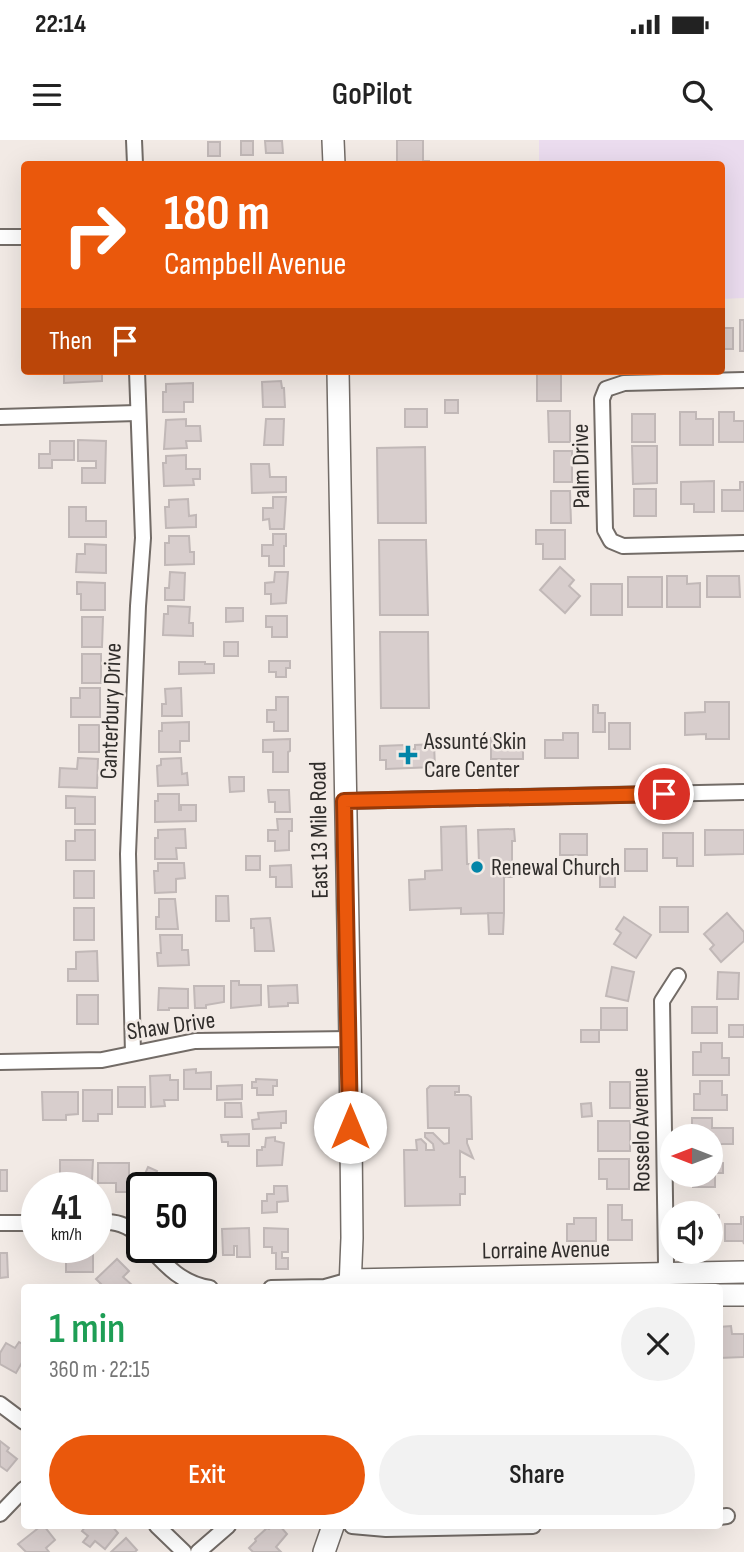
<!DOCTYPE html>
<meta charset="utf-8">
<style>
:root{--surface:#fff;--page:#f2f2f2;--text:#222;--muted:#767676;--accent:#ea580c}
body{margin:0;font-family:"Sofia Sans Condensed",sans-serif;background:var(--page);color:var(--text);height:100vh;display:flex;flex-direction:column;font-size:26px;white-space:nowrap}
*{box-sizing:border-box;margin:0}
p{font-size:23px;color:var(--muted)}
.icon{flex:none;width:38px;height:38px;fill:none;stroke:currentColor;stroke-width:2;stroke-linecap:round;stroke-linejoin:round}
.map{position:relative;flex:1;overflow:hidden}
.side{position:absolute;left:21px;top:1144px;width:702px;height:245px;display:flex;flex-direction:column;background:var(--surface);border-radius:7px;box-shadow:0 7px 28px #0002}
.side>*{flex:none}
.guide{position:absolute;left:21px;top:21px;width:704px;height:214px;border-radius:7px;box-shadow:0 7px 28px #0002;background:#ea580c;color:#fff;overflow:hidden}
.needle{width:46px;rotate:270deg}
.controls{position:absolute;left:660px;top:984px;display:grid;gap:14px}
.controls a{display:grid;place-items:center;width:63px;height:63px;border-radius:50%;background:var(--surface);box-shadow:0 7px 28px #0002;font-size:35px}
.speed{position:absolute;left:21px;top:1032px;display:flex;gap:14px;font-size:35px;font-weight:700;text-align:center}
.speed>*{display:grid;place-content:center;width:91px;height:91px;border-radius:50%;background:var(--surface);box-shadow:0 7px 28px #0002;line-height:1}
.speed small{font-size:18px;font-weight:400}
.speed .limit{border:4px solid #111;border-radius:10px;background:#fff;color:#111}
.pin{position:absolute;display:grid;place-items:center;width:60px;height:60px;color:#fff;margin:-30px;border:4px solid #fff;border-radius:50%;box-shadow:0 2px 7px #0007}
.me{position:absolute;width:77px;margin:-38px;rotate:0deg;stroke-linejoin:round;filter:drop-shadow(0 0 5px #0008)}
.turn{display:flex;align-items:center;gap:24px;height:147px;padding:0 28px;font-size:32px}
.turn .icon{width:91px;height:91px;stroke-width:2.5}
.turn b{display:block;font-size:49px;line-height:60px}
.then{display:flex;align-items:center;height:66px;padding:0 28px;background:#0003;gap:14px;font-size:26px}
.round{display:grid;place-items:center;flex:none;width:74px;height:74px;border-radius:37px;background:var(--page)}
.head{display:flex;align-items:center;justify-content:space-between;height:119px;padding:0 28px}
h1{font-size:42px;font-weight:600;line-height:52px;color:#1e9e55}
.button{display:flex;gap:14px;margin-top:auto;padding:14px 28px}
.button a{flex:1;height:80px;border-radius:42px;background:var(--accent);color:#fff;font-size:28px;font-weight:600;line-height:80px;text-align:center}
.button a+a{background:var(--page);color:var(--text)}
.status{display:flex;justify-content:space-between;align-items:center;height:49px;padding:0 35px;background:var(--surface);direction:ltr}
.status svg{height:19px;fill:currentColor}
header{display:flex;justify-content:space-between;align-items:center;height:91px;padding:0 28px;background:var(--surface);font-size:32px;font-weight:600}
.map>svg:first-child{display:block}
</style>
<div class="status"><b>22:14</b><svg viewBox="0 0 49 12"><path d="M0 12V9h3v3zM5 12V6h3v6zM10 12V3h3v9zM15 12V0h3v12zM26 1h20v11H26zM47 4h2v5h-2z"/></svg></div>
<header><svg class="icon" aria-label="menu" viewBox="0 0 24 24"><path d="M4 6h16M4 12h16M4 18h16"/></svg>GoPilot<svg class="icon" aria-label="search" viewBox="0 0 24 24"><circle cx="10" cy="10" r="6"/><path d="M15 15l6 6"/></svg></header>
<div class="map">
<svg width="744" height="1412" viewBox="0 0 744 1412">
<rect width="100%" height="100%" fill="#f2eae5"/>
<!-- education -->
<path fill="#ebdcef" d="M539 0H744V158L721 159V24H539Z"/>
<!-- building -->
<g fill="#d8cecd" stroke="#c1b8b7" stroke-width="2">
<path d="M397 0H423V21H429V24H397Z"/>
<rect x="241" y="1" width="12" height="14"/>
<path d="M265 1H282L283 13H266Z"/>
<rect x="208" y="2" width="12" height="14"/>
<rect x="740" y="180" width="4" height="31"/>
<rect x="721" y="188" width="12" height="21"/>
<path d="M64 231H102V241L64 243Z"/>
<rect x="537" y="233" width="24" height="28"/>
<path d="M281 241 282 248H284L285 267H263L262 242Z"/>
<path d="M193 243V262H184V272H163V252H166V244Z"/>
<rect x="445" y="260" width="13" height="13"/>
<rect x="405" y="269" width="22" height="18"/>
<path d="M548 271H570V302H549Z"/>
<path d="M680 272H696V279H713V305H680Z"/>
<path d="M719 272H734V281H744V302H719Z"/>
<rect x="632" y="274" width="23" height="28"/>
<path d="M186 279V286H200L201 301H186L187 308 164 309 166 280Z"/>
<path d="M266 279H284L283 305H264Z"/>
<path d="M78 300 106 301 105 343H82V328H96V321H78Z"/>
<path d="M50 301H74V320H52V328H39V314H50Z"/>
<path d="M632 306H657V343L633 344Z"/>
<path d="M425 307 426 383H378L377 308Z"/>
<rect x="554" y="311" width="18" height="31"/>
<path d="M186 315V329H200V339H193L194 345 164 346 163 323H166V316Z"/>
<path d="M251 324H269L270 337H286V352L252 353Z"/>
<path d="M714 341V372H694V364H681V342Z"/>
<path d="M740 342H744V371H722V350H740Z"/>
<rect x="634" y="349" width="22" height="27"/>
<path d="M551 351H570L571 383H551Z"/>
<path d="M273 357H286L284 389H270L269 379 263 380V368H273Z"/>
<path d="M188 359 189 376 196 375V387L166 388 165 367H169V360Z"/>
<path d="M69 367H86V381H106V397H69Z"/>
<path d="M536 390H565V419H543V404H536Z"/>
<path d="M273 394H286V406H284V426H269V416H262V405H273Z"/>
<path d="M169 396H189L190 412H194V424L165 425V403H169Z"/>
<path d="M379 400H426L428 475H380Z"/>
<path d="M85 404 106 405V433L76 432 77 414H85Z"/>
<path d="M560 427 574 440 569 446 580 456 565 473 540 450Z"/>
<path d="M170 432 185 433 184 460H165V448H169Z"/>
<path d="M275 432H288L286 463 271 464V454H265V443L274 442Z"/>
<path d="M667 436H687V444L700 443V467H667Z"/>
<path d="M707 436H739L740 457H707Z"/>
<rect x="628" y="437" width="34" height="30"/>
<path d="M77 442 105 443V470H81V454H77Z"/>
<rect x="591" y="444" width="31" height="31"/>
<path d="M168 466 190 467 189 483H193V496L163 495 164 474H168Z"/>
<path d="M226 468H243V481L226 482Z"/>
<path d="M266 476H287V497H272V487H266Z"/>
<path d="M82 477H103L102 507H82Z"/>
<path d="M380 492H428L429 568H381Z"/>
<rect x="224" y="502" width="14" height="14"/>
<rect x="82" y="514" width="19" height="29"/>
<path d="M269 521H290V528H286V537H276V532H269Z"/>
<path d="M179 522H205V524H214V533L179 534Z"/>
<path d="M80 548H100V577H71V558H80Z"/>
<path d="M181 548 182 576H162V564H166L165 549Z"/>
<path d="M276 557H288V591H274V582H267V570H276Z"/>
<path d="M705 562H729V599H706V594L685 595V573L705 572Z"/>
<path d="M593 565H598V573H605V592H593Z"/>
<path d="M189 582V601H180V612H159V591H162V583Z"/>
<rect x="609" y="583" width="21" height="26"/>
<rect x="79" y="585" width="20" height="27"/>
<path d="M563 593H578V618H545V600H563Z"/>
<rect x="491" y="598" width="32" height="21"/>
<path d="M290 599V611L288 612V632H273V612H263V600Z"/>
<path d="M434 604 435 627 386 629V620H380V606L404 605V610L415 609V605Z"/>
<path d="M78 618 98 619 97 648 59 647 60 628 77 629Z"/>
<path d="M181 618 182 634 187 633 188 645 158 646 157 626 161 625V619Z"/>
<path d="M229 637H244V651L230 652Z"/>
<path d="M268 650H289L290 672H275V662H269Z"/>
<path d="M158 654H179V670H181V665H196V681L155 682V661H158Z"/>
<path d="M66 656 95 657V684H75V668H66Z"/>
<path d="M277 679H292V691H289V710L275 711V701H268V690H278Z"/>
<path d="M466 686 467 724H479L478 690 514 689 515 701H512V737H504V773L461 774V768L410 770 409 740 425 739V731L442 730 441 687Z"/>
<path d="M185 689 186 708H176L177 719H155V698H158V690Z"/>
<path d="M75 690H95V720H66V701H75Z"/>
<path d="M705 690H744V714L705 715Z"/>
<path d="M663 693H693V726H677V718H663Z"/>
<rect x="560" y="694" width="27" height="21"/>
<rect x="625" y="709" width="22" height="22"/>
<rect x="246" y="716" width="14" height="14"/>
<path d="M158 723H184L185 738 176 739V752L155 753 154 731H158Z"/>
<path d="M291 725 292 747H276V737H270V726Z"/>
<rect x="74" y="731" width="20" height="27"/>
<rect x="600" y="731" width="15" height="16"/>
<path d="M216 756H228L229 781H216Z"/>
<path d="M159 759H175L178 789H156V777H159Z"/>
<rect x="660" y="767" width="28" height="25"/>
<rect x="74" y="768" width="20" height="32"/>
<path d="M488 773H504L503 794H489Z"/>
<path d="M727 773 744 792V801L721 822 710 809 714 805 704 794Z"/>
<path d="M624 777 651 795 636 818 614 804 621 793 616 789Z"/>
<path d="M270 778 274 811H255L254 788H251V779Z"/>
<path d="M160 795H182V810H188L189 825 158 826 157 813H161Z"/>
<path d="M97 811 98 841H68V829H76V812Z"/>
<path d="M612 827 634 832 628 861 606 856Z"/>
<path d="M718 832 739 833 738 859H717Z"/>
<path d="M231 841H239V845H261V865L231 868Z"/>
<path d="M297 845 298 863H288V866L269 867 268 846Z"/>
<path d="M194 846H224V862L206 865V868H195Z"/>
<path d="M159 848 188 849V868H169V870H158Z"/>
<rect x="77" y="855" width="21" height="29"/>
<rect x="692" y="867" width="25" height="26"/>
<rect x="601" y="868" width="26" height="22"/>
<rect x="729" y="885" width="15" height="12"/>
<rect x="581" y="890" width="18" height="12"/>
<path d="M701 903H722V918H729V935H693V912H701Z"/>
<path d="M196 929V933L211 932V949H184V930Z"/>
<path d="M170 935V940H178V960H164L165 966 151 967 150 936Z"/>
<path d="M256 939 277 940V946H273V955H257V948H252V942H256Z"/>
<path d="M700 941H722V955H727V970H694V954H700Z"/>
<rect x="610" y="942" width="20" height="26"/>
<path d="M242 945V959L217 960V946Z"/>
<path d="M430 946H459V952H455V955H468L471 957 472 999H467V1003L473 1018 460 1011V1037H465V1054H460V1065L405 1066 404 1010H417L416 1000 421 999 426 1004V1010H434L433 1004 425 997V993H433L444 1004 449 1003V988H428L427 949Z"/>
<rect x="118" y="947" width="27" height="20"/>
<path d="M83 950H112V974H98V981H83Z"/>
<path d="M42 952H78V974L66 975V980H43Z"/>
<path d="M225 963H241L242 977H225Z"/>
<path d="M591 963 592 976 582 977 581 964Z"/>
<path d="M286 971V983H281V988L253 989 252 980 259 979 258 973Z"/>
<path d="M692 978H712V988H733V1004H710V996H692Z"/>
<rect x="598" y="981" width="32" height="30"/>
<path d="M249 994V1006H228V1002H222L221 995Z"/>
<path d="M275 997V1001L284 1003 282 1025 257 1026V1010H262V1007H265L266 998Z"/>
<path d="M710 1018H720V1023H723V1033H715V1047H693V1034H710Z"/>
<path d="M599 1019H629V1049H607V1039H599Z"/>
<path d="M60 1020H93L92 1040H75V1048H60Z"/>
<path d="M98 1023H129V1052H116V1043H98Z"/>
<path d="M148 1027 157 1031 154 1038 161 1041 164 1034 178 1040 175 1048H142V1054L137 1052Z"/>
<rect x="0" y="1030" width="7" height="21"/>
<path d="M274 1046H287L288 1061 277 1062V1072L262 1073V1061H267V1054H274Z"/>
<path d="M608 1065H622V1080H632V1100H608Z"/>
<rect x="710" y="1075" width="9" height="20"/>
<path d="M741 1077H744V1104L743 1101H725V1084H741Z"/>
<path d="M574 1078H596V1101H567V1084H574Z"/>
<path d="M249 1088 250 1117H237V1106H234V1115H223L222 1089Z"/>
<path d="M264 1088 288 1089V1112H282V1118H288V1129H276V1113H272V1107H264Z"/>
<rect x="66" y="1112" width="27" height="20"/>
<path d="M0 1113H7L8 1137 0 1138Z"/>
<path d="M117 1119 129 1131 123 1137 132 1145 129 1148H105L96 1139Z"/>
<path d="M731 1186 732 1194H744V1217L719 1218V1187Z"/>
<path d="M19 1202 24 1205V1219L16 1233 0 1224V1213L6 1203 15 1208Z"/>
<path d="M0 1301 9 1308 7 1311 17 1319 7 1331 0 1326Z"/>
<path d="M41 1386H44L55 1400 46 1408 49 1412H26L18 1404Z"/>
<path d="M86 1386H112L118 1393 105 1409 95 1401 90 1407 83 1402 88 1396 82 1391Z"/>
<path d="M272 1386H280L287 1394 276 1407 281 1412H253L249 1408 256 1401 255 1399 267 1388 269 1389Z"/>
<path d="M126 1398 137 1410 135 1412H111Z"/>
</g>
<g fill="none" stroke-linecap="round" stroke-linejoin="round">
<defs>
<g id="street">
<path d="M134 0 135 24"/>
<path d="M0 97H24"/>
<path d="M744 240 624 243 606 249 602 259 605 390 611 401 623 406 744 403"/>
<path d="M0 277 137 273"/>
<path d="M344 661 744 652"/>
<path d="M133 913 128 714 138 466 143 398 137 231"/>
<path d="M0 922 102 920 195 901 350 899"/>
<path d="M96 1082C115 1081 128 1084 142 1098"/>
<path d="M0 1083H37"/>
<path d="M150 1108C167 1127 183 1144 210 1148"/>
<path d="M271 1148 325 1147 350 1140"/>
<path d="M663 1148V1133L666 1123 662 861 678 836"/>
<path d="M0 1264 24 1282"/>
<path d="M0 1374 24 1349"/>
<path d="M719 1377 727 1376"/>
<path d="M157 1386 184 1412"/>
<path d="M352 1386 386 1389 533 1386"/>
<path d="M198 1412 228 1386"/>
</g>
<g id="secondary">
<path d="M333 0 334 24"/>
<path d="M338 231 350 899 352 1098 350 1148"/>
<path d="M350 1140 744 1132"/>
<path d="M719 1155H744"/>
<path d="M324 1412 333 1386"/>
</g>
</defs>
<!-- street casing -->
<use href="#street" stroke="#736c67" stroke-width="18"/>
<!-- secondary casing -->
<use href="#secondary" stroke="#736c67" stroke-width="24"/>
<!-- street -->
<use href="#street" stroke="#fff" stroke-width="14"/>
<!-- secondary -->
<use href="#secondary" stroke="#fff" stroke-width="21"/>
</g>
<g fill="none" stroke-linecap="round" stroke-linejoin="round">
<defs>
<path id="route" d="M350 987 344 661 664 654"/>
</defs>
<!-- route casing -->
<use href="#route" stroke="#983908" stroke-width="18"/>
<!-- route -->
<use href="#route" stroke="#ea580c" stroke-width="12"/>
</g>
<!-- markers -->
<g fill="#0385a8" stroke="#f2eae5" stroke-width="2.5">
<path d="M404.5 604.5h7v7h7v7h-7v7h-7v-7h-7v-7h7z"/>
<circle cx="477" cy="727" r="7"/>
</g>
<g text-anchor="middle" dominant-baseline="central" stroke-width="5" stroke-linejoin="round" paint-order="stroke">
<!-- street labels -->
<g font-size="24" fill="#302d2b" stroke="#f2eae5">
<text transform="translate(581 326) rotate(-91)">Palm Drive</text>
<text transform="translate(111 571) rotate(-88)">Canterbury Drive</text>
<text transform="translate(319 690) rotate(-91)">East 13 Mile Road</text>
<text transform="translate(171 886) rotate(-8)">Shaw Drive</text>
<text transform="translate(641 990) rotate(-91)">Rosselo Avenue</text>
<text transform="translate(546 1110) rotate(-1)">Lorraine Avenue</text>
</g>
<!-- poi labels -->
<g font-size="24" fill="#302d2b" stroke="#f2eae5" text-anchor="start">
<text x="424" y="601">Assunté Skin<tspan x="424" dy="28">Care Center</tspan></text>
<text x="491" y="727">Renewal Church</text>
</g>
</g>
</svg>
<div class="controls">
<a><svg class="needle" viewBox="-14 -14 28 28"><path d="M0-13l5 13h-10z" fill="#e53935"/><path d="M0 13l5-13h-10z" fill="#767676"/></svg></a>
<a><svg class="icon" aria-label="sound" viewBox="0 0 24 24"><path d="M4 9h4l5-4v14l-5-4H4zM17 9q2 3 0 6"/></svg></a>
</div>
<div class="speed"><div>41<small>km/h</small></div><div class="limit">50</div></div>
<div class="pin" style="left:664px;top:654px;background:#d93025"><svg class="icon" aria-label="arrive" viewBox="0 0 24 24"><path d="M6 21V4h12l-3 4 3 4H6"/></svg></div>
<svg class="me" style="left:350px;top:987px" viewBox="-20 -20 40 40"><circle r="19" fill="#fff"/><path d="M0-13L10 11 0 6-10 11z" fill="#ea580c"/></svg>
<div class="guide">
<div class="turn"><svg class="icon" aria-label="right" viewBox="0 0 24 24"><path d="M7 20v-9h11M14 6l5 5-5 5"/></svg><div><b>180 m</b>Campbell Avenue</div></div>
<div class="then">Then<svg class="icon" aria-label="arrive" viewBox="0 0 24 24"><path d="M6 21V4h12l-3 4 3 4H6"/></svg></div>
</div>
<section class="side">
<div class="head"><div><h1>1 min</h1><p>360 m · 22:15</p></div><a class="round"><svg class="icon" aria-label="close" viewBox="0 0 24 24"><path d="M6 6l12 12M18 6L6 18"/></svg></a></div>
<div class="button"><a>Exit</a><a>Share</a></div>
</section>
</div>
